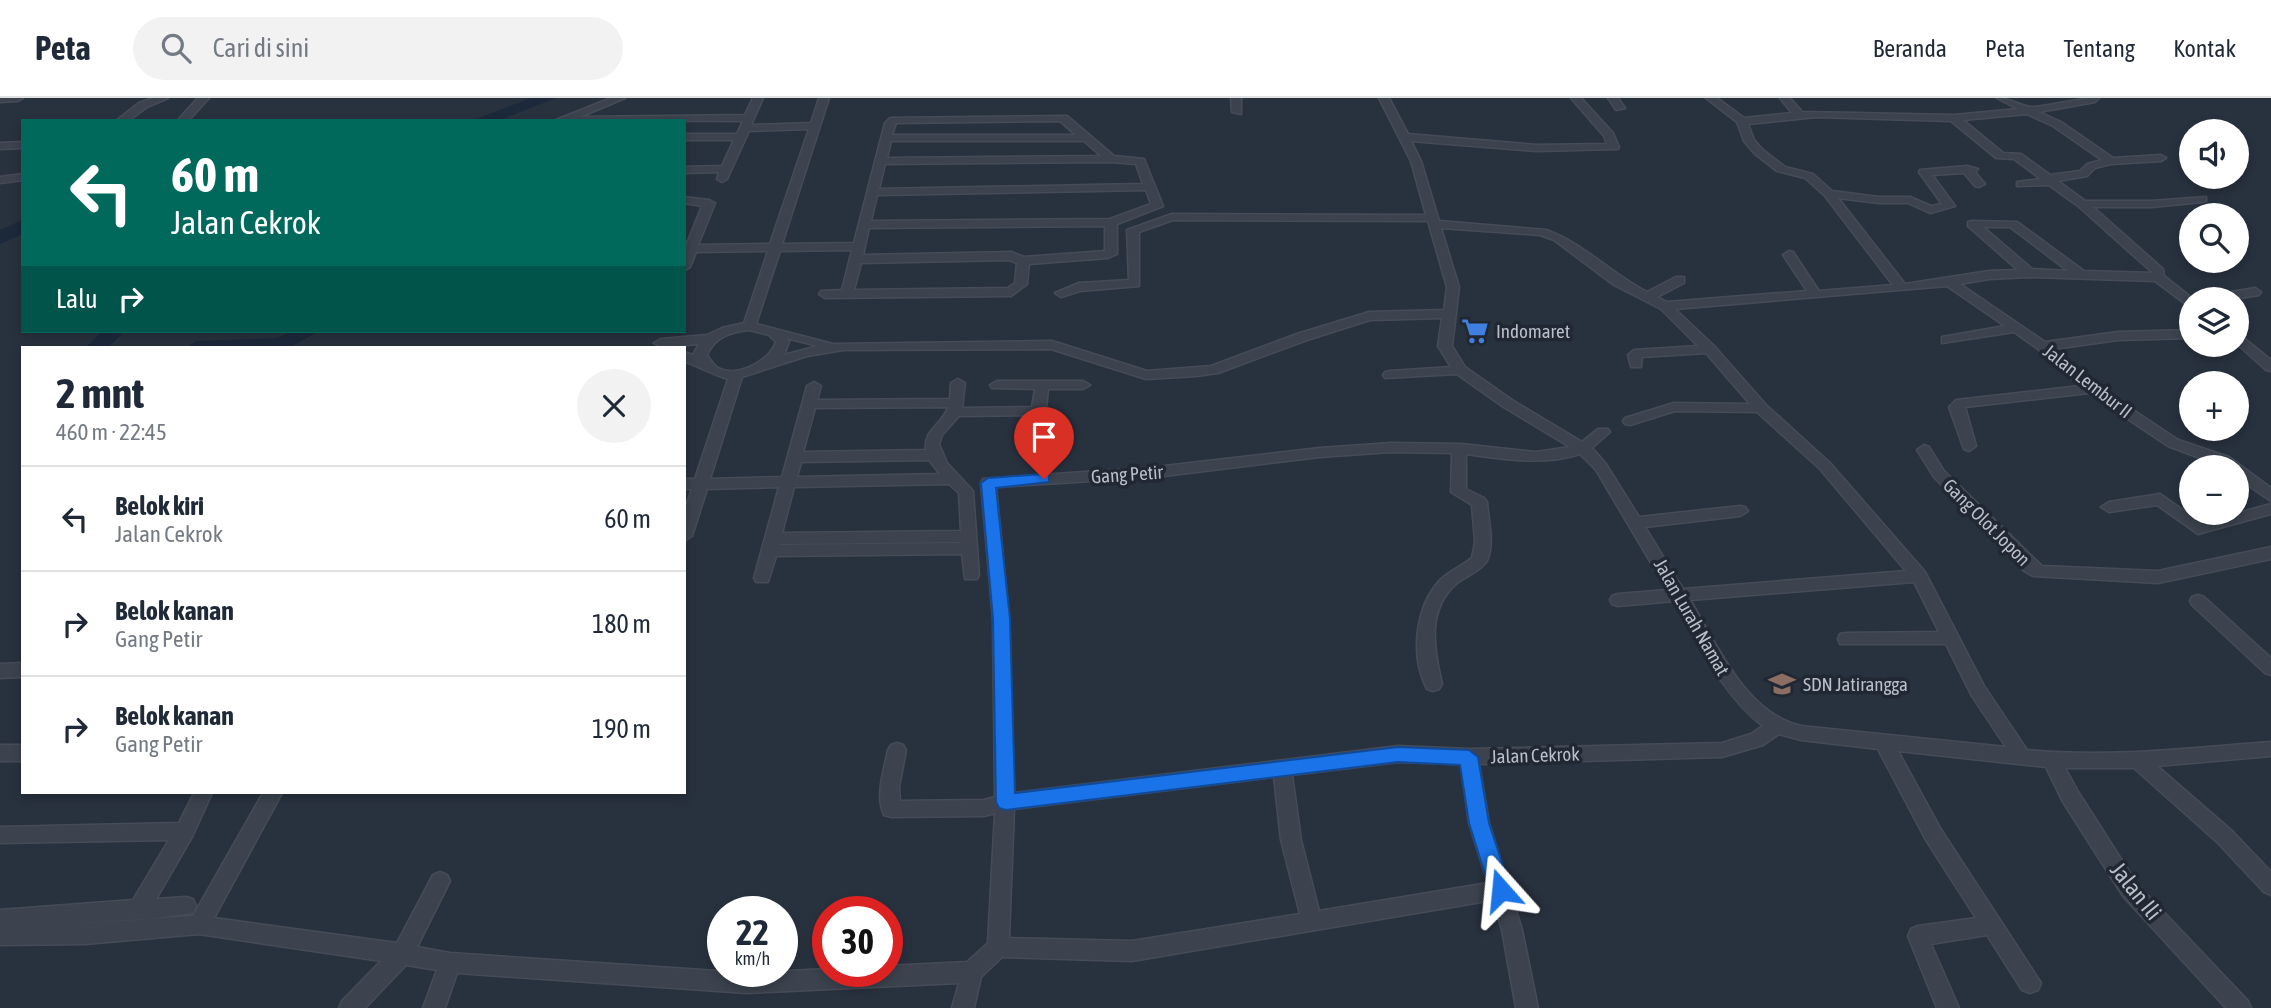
<!DOCTYPE html>
<html lang="id">
<meta charset="utf-8">
<style>
:root{--surface:#fff;--page:#f2f2f3;--text:#1f2937;--muted:#747a83;--line:#e0e1e3}
body{margin:0;font-family:"Asap Condensed",sans-serif;background:var(--page);color:var(--text);height:100vh;display:flex;flex-direction:column;font-size:26px;white-space:nowrap}
*{box-sizing:border-box;margin:0}
p{font-size:23px;color:var(--muted)}
.icon{flex:none;width:38px;height:38px;fill:none;stroke:currentColor;stroke-width:2;stroke-linecap:round;stroke-linejoin:round}
.map{position:relative;flex:1;overflow:hidden}
.panel{position:absolute;left:21px;top:248px;width:665px;height:448px;display:flex;flex-direction:column;background:var(--surface);border-radius:0px;box-shadow:0 4px 10px #0003}
.panel>*{flex:none}
.hud{position:absolute;left:21px;top:21px;width:665px;height:214px;border-radius:0px;box-shadow:0 4px 10px #0003;background:#00695c;color:#fff;overflow:hidden}
.buttons{position:absolute;left:2179px;top:21px;display:grid;gap:14px}
.buttons a{display:grid;place-items:center;width:70px;height:70px;border-radius:50%;background:var(--surface);box-shadow:0 4px 10px #0003;font-size:35px}
.speed{position:absolute;left:707px;top:798px;display:flex;gap:14px;font-size:35px;font-weight:700;text-align:center}
.speed>*{display:grid;place-content:center;width:91px;height:91px;border-radius:50%;background:var(--surface);box-shadow:0 4px 10px #0003;line-height:1}
.speed small{font-size:18px;font-weight:400}
.speed .limit{border:10px solid #d22;background:#fff;color:#111}
.pin{position:absolute;display:grid;place-items:center;width:60px;height:60px;color:#fff;margin:-72px -30px;border-radius:50% 50% 50% 0;rotate:-45deg;box-shadow:0 0 7px #0007}
.pin .icon{rotate:45deg}
.me{position:absolute;width:77px;margin:-38px;rotate:342deg;stroke-linejoin:round;filter:drop-shadow(0 0 5px #0008)}
.turn{display:flex;align-items:center;gap:24px;height:147px;padding:0 35px;font-size:32px}
.turn .icon{width:91px;height:91px;stroke-width:2.5}
.turn b{display:block;font-size:49px;line-height:60px}
.then{display:flex;align-items:center;height:66px;padding:0 35px;background:#0003;gap:14px;font-size:26px}
.round{display:grid;place-items:center;flex:none;width:74px;height:74px;border-radius:37px;background:var(--page)}
.head{display:flex;align-items:center;justify-content:space-between;height:119px;padding:0 35px}
h1{font-size:42px;font-weight:700;line-height:52px}
ul{padding:0;list-style:none}
li{display:flex;align-items:center;gap:21px;height:105px;padding:0 35px;border-top:2px solid var(--line)}
li div{flex:1}
li b{display:block;font-size:26px}
li em{font-style:normal}
header{display:flex;align-items:center;gap:42px;box-sizing:border-box;height:98px;padding:0 35px;background:var(--surface);border-bottom:2px solid var(--line)}
header strong{font-size:33px}
nav{display:flex;gap:38px;margin-inline-start:auto;font-size:24px}
.search{width:490px;height:63px;background:var(--page);display:flex;align-items:center;gap:18px;box-sizing:border-box;padding:0 24px;border-radius:38px;color:var(--muted);font-size:26px}
.map>svg:first-child{display:block}
</style>
<header>
<strong>Peta</strong>
<div class="search"><svg class="icon" aria-label="search" viewBox="0 0 24 24"><circle cx="10" cy="10" r="6"/><path d="M15 15l6 6"/></svg>Cari di sini</div>
<nav><a>Beranda</a><a>Peta</a><a>Tentang</a><a>Kontak</a></nav>
</header>
<div class="map">
<svg width="2271" height="910" viewBox="0 0 2271 910">
<rect width="100%" height="100%" fill="#28313e"/>
<g fill="none" stroke-linecap="round" stroke-linejoin="round">
<!-- river -->
<g fill="#1c293b" fill-rule="evenodd">
<path d="M531 0H556L497 23H471Z"/>
<path d="M23 122V136L0 146V132Z"/>
<path d="M102 233H125L108 250H85Z"/>
<path d="M291 233H319L289 250H185L196 243 277 240Z"/>
</g>
<defs>
<g id="minor">
<path d="M0 0H23L18 3 0 4Z"/>
<path d="M153 0H168L147 9 128 23H116L139 5Z"/>
<path d="M198 0H209L188 23H177Z"/>
<path d="M611 0H625L580 19 745 17 753 0H763L751 27 811 25 819 0H829L782 146 854 145 885 25 890 20 1067 18 1114 58 1144 61 1163 108 1117 126V156L1108 160 1029 166 1027 186 1011 198 825 200 819 196 821 193 842 192 852 152 780 153 756 226 833 246 1052 243 1147 273 1211 268 1297 236 1369 214 1444 212 1447 189 1428 123 1173 122 1139 134V188L1080 193 1061 199 1055 195 1079 185 1129 182 1127 132 1172 116 1426 117 1411 63 1379 0H1389L1408 36 1537 47 1607 46 1604 38 1571 0H1581L1613 35 1619 49 1618 51 1537 53 1411 43 1421 63 1439 123 1546 132C1583 145 1612 176 1647 194L1676 179H1684V185L1657 199 1667 204 1807 193 1783 157 1789 153 1793 154 1819 193 1893 187 1825 98 1805 80 1777 73 1755 56 1744 43 1737 24 1706 0H1717L1744 20 1792 15 1780 0H1790L1802 14 1954 17 2018 11 1997 0C2011 0 2023 10 2034 9 2056 7 2077 0 2099 0L2095 4 2039 14 2061 24 2113 60 2161 57 2166 60 2161 63 2111 66 2095 70 2087 78 2058 83 2085 103H2152L2206 99V103L2202 104 2152 109H2093L2163 171 2164 178 2193 201 2191 210 2155 183 2029 179 1989 181 1960 186 2045 244 2118 234 2191 232V240L2118 242 2054 251 2097 288 2178 342 2229 359 2271 390V403L2236 379V369H2224L2168 348 2089 295 1965 309 1976 348 1969 353 1964 351 1949 309 1956 302 2080 288 2038 251 2014 234 1942 245V239L2005 228 1947 188 1675 211 1714 248 1766 307 1830 365 1925 474 1984 588 2027 652C2108 660 2190 650 2271 644V658L2157 668 2232 733 2271 774V797L2264 794 2218 745 2134 670H2065L2077 692 2137 786 2248 903 2251 910H2226L2123 798 2063 704 2046 669 1898 653 1940 730 2041 885 2038 892 2030 895 2022 892 1987 837 1931 846 1959 910H1937L1908 838 1911 831 1918 828 1976 820 1926 742 1878 651 1801 642 1779 636 1763 647 1722 659 1479 666 1489 725 1522 832 1538 910H1516L1502 832 1493 802 1132 863 1002 859 981 879 974 910H952L959 885 747 895 457 875 445 910H423L437 872 406 867 365 910H339L342 903 381 863 199 836 85 846 0 847V812L133 802 169 742 0 745V729L179 725 194 695H212L192 739 156 801 186 799 193 801 196 808 193 815 138 822 49 827 193 818 263 695H282L214 820 397 845 433 777 440 774 447 777 450 783 417 849 450 855 747 875 828 871V873H887V868L967 864 988 845 995 715 984 718 891 719 884 717C875 698 884 672 888 652L891 647 897 645 903 647 906 652 899 689 900 703 984 702 995 699 993 521 981 385 983 381 1156 369 1320 350 1391 345 1461 346 1536 354 1570 349 1502 308 1457 276 1385 280 1383 277 1385 274 1390 273 1451 269 1438 248 1442 220 1370 222 1307 242 1218 275 1196 278 1146 281 1051 251 843 252 807 258 742 279 710 381 782 379 807 288 814 284 821 288 817 302 950 301 951 285 958 281 965 285 962 310 1032 309 1035 291 992 290 990 287 997 283H1083L1090 287 1083 291H1048L1046 311 1040 317 959 318 942 337 939 346 947 365 973 393 979 477 977 481H965L962 456 776 458 768 484H756L754 480 779 389 707 391 692 438 684 443V414L692 391H684V381H695L728 281C711 276 700 269 684 263V254L693 257 699 246 661 249 654 245 661 241 707 237 722 230 744 225 768 153 696 154 690 169 684 173V153L702 108 684 105V99L709 102 715 105 698 147 770 146 809 31 749 33 727 81 722 84 717 81 719 74 684 75V69L722 68 734 42H684V36H737L743 23 556 22ZM2027 16 2053 28 2102 62 2087 66 2080 73 2050 77 2021 56 2003 55 1963 22ZM1816 19 1951 23 1996 60 2014 61 2041 81 2017 84V88L2049 87 2078 108 2153 175 2084 173 2017 124 1972 123 1968 124V128L2018 172 1989 173 1905 186 1838 100 1879 105H1908L1930 115 1955 108 1932 77 1964 75 1975 88 1979 89 1985 86 1975 74 1978 71 1967 68 1920 72 1919 74 1942 106 1931 108 1910 99H1879L1832 93 1813 76 1785 69 1763 52 1754 42 1748 26ZM1060 23 1076 37H892L896 25ZM891 43H1084L1101 58 887 60ZM1111 64 1136 66 1143 86 879 91 885 66ZM1146 92 1151 106 1110 121 871 123 877 97ZM1105 128V153L1024 159 1011 154 863 157 869 130ZM1983 129H2010L2068 173 2032 171ZM1441 130 1540 137 1554 142 1614 187 1661 211 1698 248 1634 252 1628 257 1631 269H1641L1642 259 1706 255 1750 306 1674 305 1625 320 1623 323 1625 326 1630 327 1675 313 1757 314 1820 371 1906 473 1683 491 1645 429 1740 418 1748 413 1745 409 1740 408 1639 419 1606 366 1592 350 1610 334 1608 331H1598L1582 344 1512 302 1465 269 1452 248 1459 189ZM1009 162 1017 165 1015 185 1008 190 854 192 861 165ZM749 232 769 237 776 244C769 263 738 280 718 270 713 267 710 261 707 257 715 239 730 234 749 232ZM786 240 818 248 784 257 789 244ZM948 309C943 327 923 331 926 352L803 354 815 310ZM1391 354 1452 355 1451 394 1472 407 1475 444 1472 460C1462 468 1449 473 1440 482 1415 509 1410 558 1427 591L1433 593 1439 591 1442 586C1434 552 1426 511 1457 485 1466 478 1481 473 1487 463 1495 445 1488 422 1487 404L1484 400 1466 391V356C1504 361 1543 368 1580 356L1596 372 1667 492 1618 496 1612 498 1610 502 1612 506 1618 508 1674 503C1700 546 1722 597 1763 628L1751 636 1722 645 1469 651 1398 648 1014 695 1009 521 996 389 1156 379 1320 359ZM929 362 940 376 797 379 801 364ZM949 386 959 395 961 433 782 435 794 389ZM961 444V445L779 447V446ZM1914 484 1939 534 1846 535 1840 536 1838 541 1840 546H1946L1972 598 2006 649 1801 628C1745 615 1717 546 1690 502ZM1398 664 1461 666 1469 725 1488 785 1319 813 1301 742 1292 677ZM1274 679 1281 742 1300 816 1132 843 1009 840 1014 711Z"/>
<path d="M1231 0H1241V16L1232 14Z"/>
<path d="M1608 0H1618L1625 10 1616 12Z"/>
<path d="M23 44V50L0 51V45Z"/>
<path d="M23 76V82L0 85V79Z"/>
<path d="M2255 190 2261 194 2259 197 2234 201H2207L2213 197Z"/>
<path d="M2236 234 2271 262V273L2266 272 2236 245Z"/>
<path d="M1924 347 1929 349 1944 373 2042 468 2158 473 2271 449V461L2158 485 2033 478 2024 473 1934 379 1917 352Z"/>
<path d="M2160 396 2201 425 2271 406V416L2198 436 2157 407 2109 414 2101 409 2109 404Z"/>
<path d="M2198 497 2204 499 2271 560V577L2265 575 2192 507 2190 503 2192 499Z"/>
<path d="M23 565V579L0 580V566Z"/>
<rect x="0" y="647" width="23" height="16"/>
</g>
</defs>
<!-- minor casing -->
<use href="#minor" stroke="#464c57" stroke-width="3"/>
<!-- minor -->
<use href="#minor" fill="#3c434e" fill-rule="evenodd"/>
</g>
<!-- route -->
<path fill="#1a73e8" stroke="#114b97" stroke-width="2" d="M1044 376 1049 377V384L996 390 1010 521 1015 695 1398 649 1469 652 1478 659 1489 725 1511 792 1508 798 1501 801 1493 798 1490 792 1469 725 1460 667 1398 664 1006 712 999 710 996 704 993 521 981 385 988 380Z"/>
<!-- icons -->
<defs>
<symbol id="supermarket-bare" viewBox="-9 -9 18 18"><path d="M-6-5.5h2.5l.6 2H6L4.5 2H-2.5L-4.4-4H-6ZM-1.5 3.2a1.3 1.3 0 1 0 .1 0ZM3 3.2a1.3 1.3 0 1 0 .1 0Z" fill="#3f7fe0" stroke="#212833" stroke-width="2.5" paint-order="stroke"/></symbol>
<symbol id="school-bare" viewBox="-9 -9 18 18"><path d="M0-5L7-2L0 1L-7-2ZM-4 1L0 2.5L4 1V4Q0 6-4 4Z" fill="#8d6e63" stroke="#212833" stroke-width="2.5" paint-order="stroke"/></symbol>
</defs>
<g fill-rule="evenodd">
<use href="#supermarket-bare" x="1456" y="214" width="38" height="38"/>
<use href="#school-bare" x="1763" y="567" width="38" height="38"/>
</g>
<g text-anchor="middle" dominant-baseline="central" stroke-width="7" stroke-linejoin="round" paint-order="stroke">
<!-- poi labels -->
<g font-size="19" fill="#b9bfc9" stroke="#212833" text-anchor="start">
<text x="1496" y="233">Indomaret</text>
<text x="1803" y="586">SDN Jatirangga</text>
</g>
<!-- street labels -->
<g font-size="19" fill="#b9bfc9" stroke="#212833">
<text transform="translate(2088 283) rotate(38)">Jalan Lembur II</text>
<text transform="translate(1127 376) rotate(-4)">Gang Petir</text>
<text transform="translate(1987 424) rotate(45)">Gang Olot Jopon</text>
<text transform="translate(1692 519) rotate(60)">Jalan Lurah Namat</text>
<text transform="translate(1535 657) rotate(-2)">Jalan Cekrok</text>
</g>
<!-- near-street labels -->
<g font-size="23" fill="#b9bfc9" stroke="#212833">
<text transform="translate(2136 793) rotate(51)">Jalan Ili</text>
</g>
</g>
</svg>
<div class="buttons">
<a><svg class="icon" aria-label="sound" viewBox="0 0 24 24"><path d="M4 9h4l5-4v14l-5-4H4zM17 9q2 3 0 6"/></svg></a>
<a><svg class="icon" aria-label="search" viewBox="0 0 24 24"><circle cx="10" cy="10" r="6"/><path d="M15 15l6 6"/></svg></a>
<a><svg class="icon" aria-label="layers" viewBox="0 0 24 24"><path d="M12 4l9 5-9 5-9-5zM3 14l9 5 9-5"/></svg></a>
<a>+</a>
<a>−</a>
</div>
<div class="speed"><div>22<small>km/h</small></div><div class="limit">30</div></div>
<div class="pin" style="left:1044px;top:381px;background:#d93025"><svg class="icon" aria-label="arrive" viewBox="0 0 24 24"><path d="M6 21V4h12l-3 4 3 4H6"/></svg></div>
<svg class="me" style="left:1501px;top:792px" viewBox="-20 -20 40 40"><path d="M0-17L14 15 0 8-14 15z" fill="#1a73e8" stroke="#fff" stroke-width="4"/></svg>
<div class="hud">
<div class="turn"><svg class="icon" aria-label="left" viewBox="0 0 24 24"><path d="M17 20v-9H6M10 6l-5 5 5 5"/></svg><div><b>60 m</b>Jalan Cekrok</div></div>
<div class="then">Lalu<svg class="icon" aria-label="right" viewBox="0 0 24 24"><path d="M7 20v-9h11M14 6l5 5-5 5"/></svg></div>
</div>
<section class="panel">
<div class="head"><div><h1>2 mnt</h1><p>460 m · 22:45</p></div><a class="round"><svg class="icon" aria-label="close" viewBox="0 0 24 24"><path d="M6 6l12 12M18 6L6 18"/></svg></a></div>
<ul>
<li><svg class="icon" aria-label="left" viewBox="0 0 24 24"><path d="M17 20v-9H6M10 6l-5 5 5 5"/></svg><div><b>Belok kiri</b><p>Jalan Cekrok</p></div><em>60 m</em></li>
<li><svg class="icon" aria-label="right" viewBox="0 0 24 24"><path d="M7 20v-9h11M14 6l5 5-5 5"/></svg><div><b>Belok kanan</b><p>Gang Petir</p></div><em>180 m</em></li>
<li><svg class="icon" aria-label="right" viewBox="0 0 24 24"><path d="M7 20v-9h11M14 6l5 5-5 5"/></svg><div><b>Belok kanan</b><p>Gang Petir</p></div><em>190 m</em></li>
</ul>
</section>
</div>
